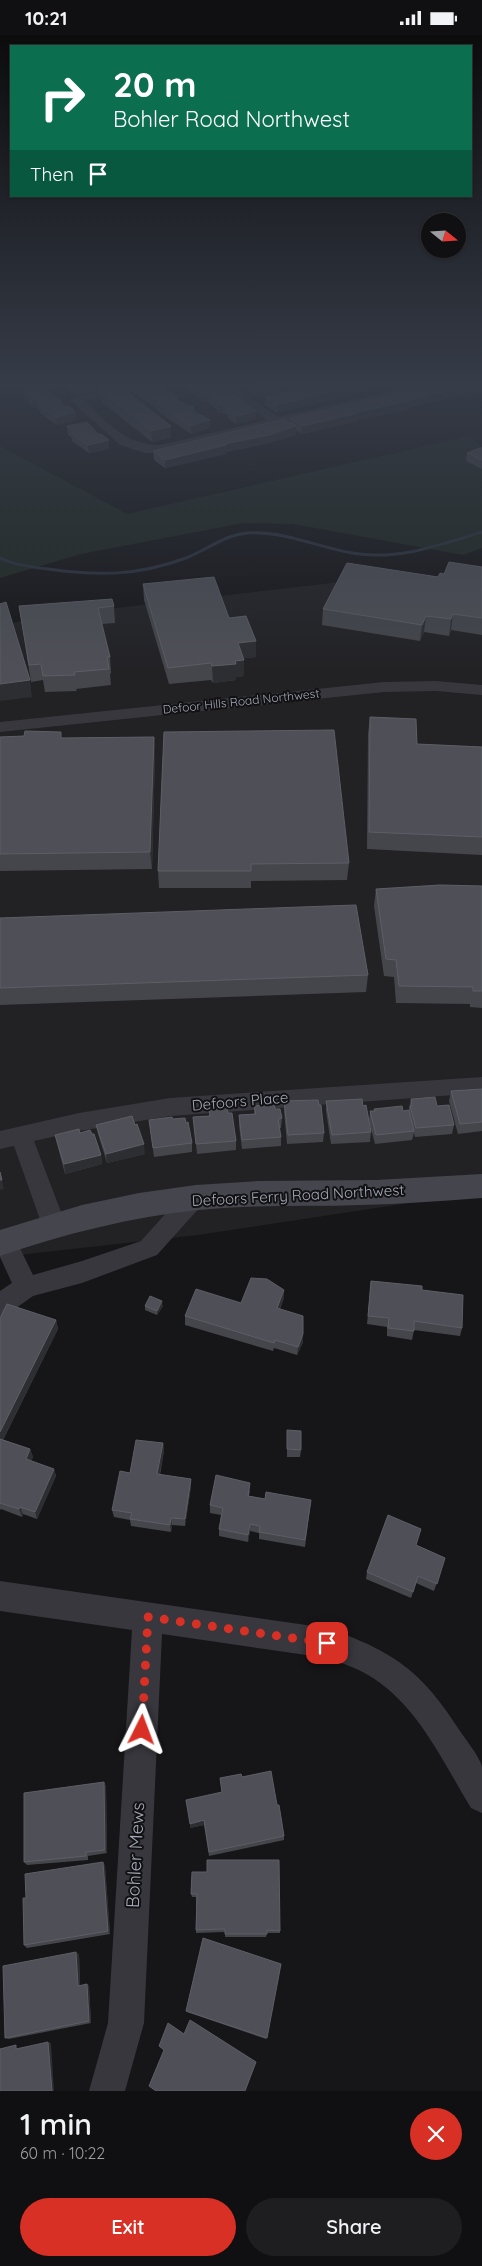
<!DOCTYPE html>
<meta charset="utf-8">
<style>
:root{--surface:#101012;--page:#1e1e20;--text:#f1f3f6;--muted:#9c9d9f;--line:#303032;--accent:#d93025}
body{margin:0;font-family:Quicksand,sans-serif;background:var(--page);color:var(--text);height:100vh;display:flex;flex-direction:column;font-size:19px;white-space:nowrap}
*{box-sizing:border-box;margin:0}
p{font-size:16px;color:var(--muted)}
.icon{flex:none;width:28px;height:28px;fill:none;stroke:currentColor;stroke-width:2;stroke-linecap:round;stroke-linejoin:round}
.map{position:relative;height:2056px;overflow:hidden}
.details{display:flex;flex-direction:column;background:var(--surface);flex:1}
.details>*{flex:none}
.top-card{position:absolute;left:10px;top:10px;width:462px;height:152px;border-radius:0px;box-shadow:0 1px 4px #0004,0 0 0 1px var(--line);background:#0b6e4f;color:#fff;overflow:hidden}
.needle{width:32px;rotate:108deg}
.fabs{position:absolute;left:421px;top:178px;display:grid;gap:10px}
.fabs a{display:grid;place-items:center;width:45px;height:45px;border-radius:50%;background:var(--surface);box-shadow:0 1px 4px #0004,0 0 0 1px var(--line);font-size:25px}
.pin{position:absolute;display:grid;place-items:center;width:42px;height:42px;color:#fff;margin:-21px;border-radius:10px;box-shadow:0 2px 8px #0006}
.me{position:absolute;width:55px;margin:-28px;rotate:3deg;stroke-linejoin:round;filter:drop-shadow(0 0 4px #0008)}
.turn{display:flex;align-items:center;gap:18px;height:105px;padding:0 20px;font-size:22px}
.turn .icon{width:65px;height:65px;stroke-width:2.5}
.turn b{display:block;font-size:35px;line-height:42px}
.then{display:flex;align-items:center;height:48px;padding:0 20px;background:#0003;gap:10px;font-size:19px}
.round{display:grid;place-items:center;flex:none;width:52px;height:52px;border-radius:26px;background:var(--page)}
.overview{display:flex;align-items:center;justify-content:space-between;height:85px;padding:0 20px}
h1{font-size:30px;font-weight:600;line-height:38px}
.action{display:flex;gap:10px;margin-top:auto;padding:10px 20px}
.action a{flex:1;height:58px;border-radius:30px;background:var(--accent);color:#fff;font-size:20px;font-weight:600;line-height:58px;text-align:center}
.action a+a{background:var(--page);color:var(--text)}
.status{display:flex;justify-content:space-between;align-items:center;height:35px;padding:0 25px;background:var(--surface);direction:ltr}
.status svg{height:14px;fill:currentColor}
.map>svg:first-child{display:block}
</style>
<div class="status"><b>10:21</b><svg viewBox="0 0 49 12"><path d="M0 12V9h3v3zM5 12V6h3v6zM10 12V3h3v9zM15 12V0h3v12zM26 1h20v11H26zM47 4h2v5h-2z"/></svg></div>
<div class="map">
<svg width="482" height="2056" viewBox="0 0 482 2056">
<rect width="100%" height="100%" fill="#161618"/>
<!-- built -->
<path fill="#222225" d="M384 542 482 549V1157L198 1200 0 1222V591L39 582Z"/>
<!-- green -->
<path fill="#202822" d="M470 401 482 412V513L463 520 293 489 243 488 81 519 0 543V411L127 479Z"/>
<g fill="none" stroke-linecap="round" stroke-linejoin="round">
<!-- stream -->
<path stroke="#2b323d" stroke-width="3" d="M0 523C15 530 31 532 48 534 99 541 137 541 186 523 207 515 225 499 249 498 285 496 317 512 352 518 397 526 440 510 482 497"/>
<!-- street -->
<g fill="#37373d" fill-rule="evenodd">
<path d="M130 350H149L147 352 84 366C109 388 125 410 160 410L267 385 220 350H232L278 382 416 350H434L428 353 160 418H145L120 410 70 365 72 363Z"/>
<path d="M436 646 482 650V660L436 656 384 657 0 697V687L384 647Z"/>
<path d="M482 1042V1058L170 1081 79 1096 34 1106 66 1190 62 1197 54 1200 46 1197 42 1190 14 1111 0 1114V1096L79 1078 170 1063Z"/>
<path d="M193 1154 201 1157 205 1164 201 1171 157 1220 82 1248 33 1261 9 1278 0 1281V1256L12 1248 0 1222V1198L5 1196 13 1199 33 1240 82 1226 141 1206 185 1157Z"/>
<path d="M0 1546 327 1593C393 1616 422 1636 460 1696 466 1705 480 1722 482 1732 482 1745 482 1764 482 1778L471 1773C443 1727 419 1673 373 1643 359 1634 343 1628 327 1623L162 1599 144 1988 125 2056H89L108 1988 132 1595 0 1576Z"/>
</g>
<!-- secondary -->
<path fill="#45454d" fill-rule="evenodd" d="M482 1139V1163C442 1166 401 1169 361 1170 307 1172 253 1169 199 1175 131 1182 64 1199 0 1221V1195L82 1170 139 1158 196 1150 259 1146 376 1145Z"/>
</g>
<!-- wall -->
<g fill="#44464b">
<path d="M68 350H111L77 361 68 354Z"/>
<path d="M131 350H161L164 351V356L179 366 194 373V377L210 393 191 399 157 376V374L131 356Z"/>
<path d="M184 350H218V351L256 376V384L236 389 228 383V381L222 377 220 378 207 366 204 367Z"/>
<path d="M240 350H274L277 357 254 361 249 357V353Z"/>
<path d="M315 350H386L337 361V363L277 378 265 370V362Z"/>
<path d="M482 350V356L427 368 424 366 423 369 398 377 358 384V386L301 399 296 395V400L269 408 226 417V419L165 433 154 425 153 416 290 387V383L415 356 416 352Z"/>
<path d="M23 353 49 358 61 366 62 369 65 372 75 377 76 385 57 390 40 378V375L37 372 34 373 24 362Z"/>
<path d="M101 355 171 391V403L152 407 102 367Z"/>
<path d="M67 391 109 414 89 418 72 406V403L68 400Z"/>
<path d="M482 411V434L466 426 467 418 482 413Z"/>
<path d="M482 532V600L451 595 449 601 424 597 420 606 322 590 323 574 438 542 444 539Z"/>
<path d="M143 549 229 583 256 606V622L244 623V641L236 642V645L213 648 211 645 169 649 144 565Z"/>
<path d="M19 571H114L115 588 102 589 110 622 111 638 110 639 111 650 76 654 77 656 45 657 43 645 31 647Z"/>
<path d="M370 682 417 709 482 712V820L367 814 368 699Z"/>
<path d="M164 697 349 828 347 845 251 846V853H159L158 836Z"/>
<path d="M24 701 62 703 154 702 155 719 152 834 0 836V702Z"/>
<path d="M482 851V973L470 972V969L396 968 394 942 384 941 374 871 376 854Z"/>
<path d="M0 883 368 940 366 957 0 970Z"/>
<path d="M482 1054V1096L458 1099 449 1066 451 1056Z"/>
<path d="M411 1064 437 1071 454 1090 452 1099 415 1102 414 1098 412 1105 375 1109 369 1086 370 1076H374V1074L403 1076 409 1078V1073Z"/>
<path d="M284 1066 324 1098 323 1107 287 1109 284 1076Z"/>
<path d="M326 1066 363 1071 371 1097 370 1107 331 1109 326 1076Z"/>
<path d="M254 1071 275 1074 282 1083 281 1093H279L281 1102V1111L242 1114 239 1090V1080L254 1079Z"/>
<path d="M209 1074 228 1078 236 1106V1115L197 1119 193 1082 209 1081Z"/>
<path d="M173 1084 186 1088 192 1108V1117L154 1122 149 1085Z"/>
<path d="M96 1090 145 1119 107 1128 98 1099Z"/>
<path d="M80 1098 101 1120 102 1129 65 1139 57 1109 55 1100Z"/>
<path d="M371 1246 422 1255 462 1293 460 1301 414 1295 412 1305 387 1301V1292L367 1289Z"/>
<path d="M284 1255V1263L280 1274 303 1299V1307L297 1320 274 1313 273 1316 185 1290V1281L241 1268Z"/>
<path d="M145 1271H163L157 1280 145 1275Z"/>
<path d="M0 1283 56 1285 58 1294 3 1405 30 1414 33 1422 31 1426 54 1434 56 1441 37 1484 23 1479 22 1482 1 1474 0 1475Z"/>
<path d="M287 1395 301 1415 300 1422H287Z"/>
<path d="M163 1408 164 1416 160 1440 191 1444V1451L185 1491 172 1490 171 1497 131 1491 130 1485 114 1482 112 1475 130 1438Z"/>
<path d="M250 1455 249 1461 265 1464 311 1465 305 1512 259 1504V1498L250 1496 248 1507 219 1501V1494L221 1480 210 1478V1470Z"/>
<path d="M416 1510 445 1523 434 1556 416 1548 411 1563 366 1544 367 1537Z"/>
<path d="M242 1742 277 1770 284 1801V1805L209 1821 204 1790 190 1793 222 1757 220 1743Z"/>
<path d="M104 1747 106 1752 107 1818 88 1821V1825L27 1830 24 1827Z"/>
<path d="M103 1827 105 1831 110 1899 27 1913 24 1910 26 1863Z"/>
<path d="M192 1837 280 1896V1898H267L266 1902H225V1897L196 1898V1862H192L191 1859Z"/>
<path d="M79 1919 80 1951 87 1949 89 1951 91 1988 9 2004 5 2003Z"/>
<path d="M281 1929 266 2004 187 1977 186 1976Z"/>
</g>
<!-- shaded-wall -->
<g fill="#2d2e32">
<path d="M85 350H111L77 361 76 353Z"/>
<path d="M274 350H277V357L254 361V353Z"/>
<path d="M353 350H386L337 361V363L277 378V370Z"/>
<path d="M476 350H482V356L427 368 428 360Z"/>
<path d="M204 358H207V366L204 367Z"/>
<path d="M424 361 423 369 398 377 358 384V386L301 399 302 391Z"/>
<path d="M36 364 37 372 34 373 33 365Z"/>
<path d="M220 369H222V377L220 378Z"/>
<path d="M256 376V384L236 389V381Z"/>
<path d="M75 377 76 385 57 390 56 382Z"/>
<path d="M210 385V393L191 399 190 391Z"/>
<path d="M171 391V403L152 407 151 396Z"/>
<path d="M296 391V400L269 408 226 417V419L165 433V425Z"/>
<path d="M109 405V414L89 418 88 410Z"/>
<path d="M453 579 451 595 449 601 451 584Z"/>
<path d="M426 581 424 597 420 606 422 590Z"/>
<path d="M256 606V622L238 624V608Z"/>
<path d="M244 625V641L236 642V645L213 648 212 631 235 626Z"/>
<path d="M30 645 32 662 0 666V649Z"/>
<path d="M154 702 155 719 152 834 150 817Z"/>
<path d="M144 1109 145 1119 107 1128 106 1119Z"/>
<path d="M101 1120 102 1129 65 1139 64 1129Z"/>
<path d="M0 1145H2L4 1154 0 1155Z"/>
<path d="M284 1255V1263L276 1282 277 1273Z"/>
<path d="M162 1266 163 1271 157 1280V1276Z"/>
<path d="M56 1285 58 1294 0 1410V1397Z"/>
<path d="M303 1299V1307L297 1320 298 1312Z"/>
<path d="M163 1408 164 1416 158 1447 157 1439Z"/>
<path d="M30 1414 33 1422 28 1432 26 1424Z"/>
<path d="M54 1434 56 1441 37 1484 35 1477Z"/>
<path d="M191 1444V1451L185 1491V1484Z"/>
<path d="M20 1472 23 1479 22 1482 19 1474Z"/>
<path d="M171 1483 172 1490 171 1497 170 1490Z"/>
<path d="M250 1489V1496L248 1507V1500Z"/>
<path d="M104 1747 106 1752 107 1818 105 1815Z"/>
<path d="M204 1785V1790L190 1793V1789Z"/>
<path d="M103 1827 105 1831 110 1899 108 1896Z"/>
<path d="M76 1917 79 1919 80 1953 78 1951Z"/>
<path d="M87 1949 89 1951 91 1988 89 1986Z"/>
<path d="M48 2007 51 2008 54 2056H52Z"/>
</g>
<!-- building -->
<g fill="#4f5057" stroke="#5d5e66">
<path d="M44 350 49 354 46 356 61 366H59L65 372 70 371 75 377 56 382 39 370 42 369 36 364 33 365 23 353Z"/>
<path d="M72 350H85L76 353Z"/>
<path d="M133 350H161L164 351 160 353 168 358 172 357 179 362 175 364 194 373 191 375 210 385 190 391 157 368 160 367Z"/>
<path d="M193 350H216L222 354 225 353 256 376 236 381 228 375 230 374 222 369H220L207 358H204Z"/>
<path d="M249 350H274L254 353Z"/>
<path d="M315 350H353L335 354 337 355 277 370 265 362Z"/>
<path d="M425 350H476L428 360 416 352Z"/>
<path d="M120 351 171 391 151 396 101 355Z"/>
<path d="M412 354 424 361 399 368 357 377 359 378 302 391 290 383Z"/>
<path d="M284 384 296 391 269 400 224 409 226 410 165 425 153 416Z"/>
<path d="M87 387 98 399H101L109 405 88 410 71 398 74 397 67 391Z"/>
<path d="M480 413H482V425L467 418Z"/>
<path d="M449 527 482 532V583L453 579 451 584 426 581 422 590 323 574 347 528 438 542 440 538 444 539Z"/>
<path d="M214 542 229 583 246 581 256 606 238 608 244 625 235 626 236 629 212 631 211 628 168 633 143 549Z"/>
<path d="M112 564 114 571 98 573 110 622H107L109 634 74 637 75 640 43 641 41 629 29 630 19 571Z"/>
<path d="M6 567 30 645 0 649V569Z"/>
<path d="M370 682 416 684 417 709 482 712V802L369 797Z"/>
<path d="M334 695 349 828 251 829V836H158L164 697Z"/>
<path d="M25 696 61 697V703L154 702 150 817 0 819V702L24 701Z"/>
<path d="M440 850 482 851V956H473V952L399 951 396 925 386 924 376 854Z"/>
<path d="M356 870 368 940 0 953V883Z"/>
<path d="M482 1054V1087L460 1089 451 1056Z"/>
<path d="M435 1062 437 1071 449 1070 454 1090 416 1093 410 1071H412L411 1064Z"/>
<path d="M362 1064 363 1071 366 1070 371 1097 332 1100 326 1066Z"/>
<path d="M318 1065 319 1070H321L324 1098 288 1100 284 1066Z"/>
<path d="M274 1069 275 1074H280L282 1083 278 1084 281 1102 242 1105 239 1080 256 1079 254 1071Z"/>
<path d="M402 1071 403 1076 409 1075 414 1096 376 1100 370 1076H375L374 1074Z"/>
<path d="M227 1072 228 1078H232L236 1106 196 1109 193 1082 210 1081 209 1074Z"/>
<path d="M132 1081 135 1090 137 1089 144 1109 106 1119 96 1090Z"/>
<path d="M172 1082 173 1084 185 1083 186 1088 188 1087 192 1108 153 1113 149 1085Z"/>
<path d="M79 1094 80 1098 90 1095 92 1099H94L101 1120 64 1129 55 1100Z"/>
<path d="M0 1137 2 1145H0Z"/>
<path d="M251 1243 267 1244 284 1255 277 1273 303 1281V1299L298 1312 275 1305 274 1308 185 1281 196 1254 241 1268Z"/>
<path d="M371 1246 422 1251V1255L463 1260 462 1293 414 1286V1296L388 1293 389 1283 368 1281Z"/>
<path d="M150 1261 162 1266 157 1276 145 1271Z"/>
<path d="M7 1269 56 1285 0 1397V1283Z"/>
<path d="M287 1395 301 1396V1415L287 1414Z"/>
<path d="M0 1404 30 1414 26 1424 54 1434 35 1477 20 1472 19 1474 0 1468Z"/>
<path d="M136 1405 163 1408 157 1439 191 1444 185 1484 171 1483 170 1490 130 1484 132 1478 112 1475 120 1436 130 1438Z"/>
<path d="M216 1440 250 1448 248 1461 265 1464 266 1457 311 1465 305 1505 259 1497 260 1491 250 1489 248 1500 219 1494 223 1473 210 1470Z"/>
<path d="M388 1480 421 1494 416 1510 445 1523 437 1549 418 1541 413 1557 367 1537Z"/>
<path d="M271 1736 277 1770H279L284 1801 209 1817 204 1785 190 1789 186 1765 222 1757 220 1743 241 1739 242 1742Z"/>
<path d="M104 1747 105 1815 86 1817V1821L24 1827V1758Z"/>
<path d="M207 1825H279L280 1896 267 1895V1899H225V1894L196 1895 197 1859H191L192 1837H207Z"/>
<path d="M103 1827 108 1896 24 1910 23 1863H26L25 1839Z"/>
<path d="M203 1903 281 1929 267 2003 186 1976Z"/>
<path d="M76 1917 78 1951 87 1949 89 1986 5 2003 3 1931Z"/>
<path d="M190 1985 256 2027 245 2056H156L149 2051 164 2015 159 2011 168 1988 184 1999Z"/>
<path d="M48 2007 52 2056H0V2014L16 2010V2014Z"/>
</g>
<!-- sky -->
<linearGradient id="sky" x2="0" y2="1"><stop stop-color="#0c0c0d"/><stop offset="0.55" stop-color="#363c48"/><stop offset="1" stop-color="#363c48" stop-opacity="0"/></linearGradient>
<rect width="482" height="637" fill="url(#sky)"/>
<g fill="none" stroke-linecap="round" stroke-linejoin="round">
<!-- route -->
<path stroke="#d93025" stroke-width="9" stroke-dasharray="0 16.2" d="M142 1695 148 1582 327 1608"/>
</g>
<g text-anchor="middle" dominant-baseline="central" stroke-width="4" stroke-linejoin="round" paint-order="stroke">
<!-- far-street labels -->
<g font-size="12" fill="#a7aab9" stroke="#111113">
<text transform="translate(241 666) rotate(-6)">Defoor Hills Road Northwest</text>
</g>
<!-- street labels -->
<g font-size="15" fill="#a7aab9" stroke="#111113">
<text transform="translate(240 1066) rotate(-5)">Defoors Place</text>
<text transform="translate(298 1160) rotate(-3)">Defoors Ferry Road Northwest</text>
</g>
<!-- near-street labels -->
<g font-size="18" fill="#a7aab9" stroke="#111113">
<text transform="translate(135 1820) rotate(-87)">Bohler Mews</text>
</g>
</g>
</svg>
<div class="fabs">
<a><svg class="needle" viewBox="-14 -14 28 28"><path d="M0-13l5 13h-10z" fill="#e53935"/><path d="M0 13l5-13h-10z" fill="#9c9d9f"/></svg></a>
</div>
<div class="pin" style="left:327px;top:1608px;background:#d93025"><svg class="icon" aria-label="arrive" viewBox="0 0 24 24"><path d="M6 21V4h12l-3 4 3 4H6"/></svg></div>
<svg class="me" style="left:142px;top:1695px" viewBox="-20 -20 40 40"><path d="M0-17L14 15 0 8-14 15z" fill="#d93025" stroke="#fff" stroke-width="4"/></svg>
<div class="top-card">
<div class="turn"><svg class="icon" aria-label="right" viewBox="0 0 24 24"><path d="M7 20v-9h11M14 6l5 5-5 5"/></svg><div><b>20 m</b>Bohler Road Northwest</div></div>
<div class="then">Then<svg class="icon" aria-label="arrive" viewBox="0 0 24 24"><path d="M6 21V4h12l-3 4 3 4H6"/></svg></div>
</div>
</div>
<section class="details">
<div class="overview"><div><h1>1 min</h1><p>60 m · 10:22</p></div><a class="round" style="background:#d93025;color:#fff"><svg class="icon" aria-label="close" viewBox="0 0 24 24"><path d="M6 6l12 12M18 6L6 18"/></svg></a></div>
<div class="action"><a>Exit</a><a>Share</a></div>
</section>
